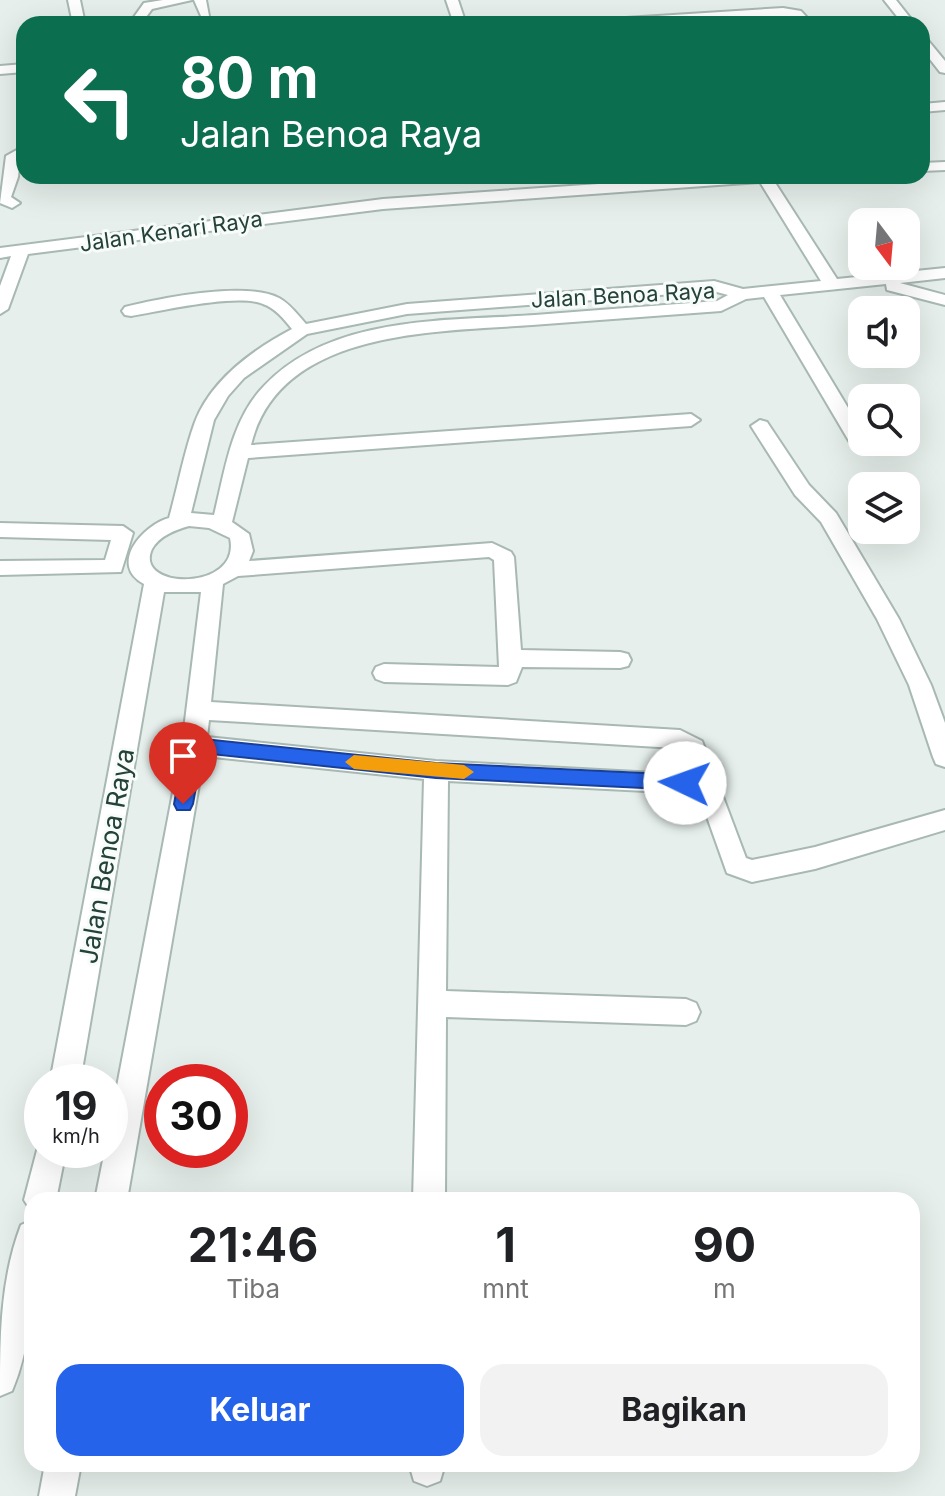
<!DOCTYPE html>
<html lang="id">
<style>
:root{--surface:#fff;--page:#f2f2f2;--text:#202124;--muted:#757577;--accent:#2563eb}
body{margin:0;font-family:Inter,sans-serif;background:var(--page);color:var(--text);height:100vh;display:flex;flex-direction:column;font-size:30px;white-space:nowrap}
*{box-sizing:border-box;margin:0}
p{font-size:26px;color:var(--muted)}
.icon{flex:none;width:44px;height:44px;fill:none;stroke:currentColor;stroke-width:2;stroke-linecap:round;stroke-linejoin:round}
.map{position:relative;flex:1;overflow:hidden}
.drawer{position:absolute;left:24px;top:1192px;width:896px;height:280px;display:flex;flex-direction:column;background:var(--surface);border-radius:24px;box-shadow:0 8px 32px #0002}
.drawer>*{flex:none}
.banner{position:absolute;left:16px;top:16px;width:914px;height:168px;border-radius:24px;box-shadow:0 8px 32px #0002;background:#0b6e4f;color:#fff;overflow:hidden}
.needle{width:52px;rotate:164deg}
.tools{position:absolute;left:848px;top:208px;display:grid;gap:16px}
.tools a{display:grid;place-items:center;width:72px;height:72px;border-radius:16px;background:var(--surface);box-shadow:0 8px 32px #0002;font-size:40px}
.speed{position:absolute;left:24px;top:1064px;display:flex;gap:16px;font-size:40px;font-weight:700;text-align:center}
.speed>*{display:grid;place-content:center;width:104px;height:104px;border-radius:50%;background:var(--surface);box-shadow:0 8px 32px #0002;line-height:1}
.speed small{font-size:20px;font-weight:400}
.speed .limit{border:12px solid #d22;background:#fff;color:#111}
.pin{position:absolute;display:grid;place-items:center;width:68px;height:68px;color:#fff;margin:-82px -34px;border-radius:50% 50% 50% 0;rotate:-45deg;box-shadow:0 0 8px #0007}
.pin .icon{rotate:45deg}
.me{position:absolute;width:88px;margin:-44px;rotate:273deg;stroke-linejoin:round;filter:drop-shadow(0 0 6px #0008)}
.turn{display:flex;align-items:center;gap:28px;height:168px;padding:0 32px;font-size:36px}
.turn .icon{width:104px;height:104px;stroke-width:2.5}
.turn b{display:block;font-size:56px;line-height:68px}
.eta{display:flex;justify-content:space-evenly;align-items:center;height:136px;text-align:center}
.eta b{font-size:48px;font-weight:700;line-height:56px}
.button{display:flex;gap:16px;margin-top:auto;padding:16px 32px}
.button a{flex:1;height:92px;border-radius:24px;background:var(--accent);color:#fff;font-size:32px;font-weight:700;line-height:92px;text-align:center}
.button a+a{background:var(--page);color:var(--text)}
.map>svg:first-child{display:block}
</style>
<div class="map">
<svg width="945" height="1496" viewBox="0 0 945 1496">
<rect width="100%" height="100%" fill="#e6efeb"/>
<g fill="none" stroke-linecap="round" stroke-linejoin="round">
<defs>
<g id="street">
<path d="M68 0H80L85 24H73Z"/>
<path d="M163 0H192L152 9 141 24H129L144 3Z"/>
<path d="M194 0H206L209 16H201Z"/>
<path d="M446 0H458L466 24H454Z"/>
<path d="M884 0H896L915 24H903Z"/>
<path d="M783 8 801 11 813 24H800L793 17 783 16 652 24H588L594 20Z"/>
<path d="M922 37 926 38 945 61V73L940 72 922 49Z"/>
<path d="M24 64V72L0 74V66Z"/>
<path d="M945 102V110L922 112V104Z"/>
<path d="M24 146V156L20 158 18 177 11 197 20 203 12 208 0 203 6 156Z"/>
<path d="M945 162V170L922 171V163Z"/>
<path d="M715 176H785L774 181 837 279 945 268V278L900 283 945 295V305L887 290 886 284 780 295 862 431V441H849L764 297 746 299 721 311C658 316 595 320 532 325 438 332 279 328 251 445L691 414 700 420 691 426 248 458 232 522 249 534 253 551 249 561 492 543 511 552 514 557 521 650 620 652 628 654 631 660 628 666 620 668 522 667 516 682 508 685 384 682 376 679 373 673 376 667 384 664 499 667 494 560 489 557 238 576 223 584 211 702 680 730 702 741 746 858 752 860 815 847 945 810V830L815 869 752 882 727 873 696 786 685 793 448 781 446 991 686 999 696 1003 700 1012 696 1021 686 1025 446 1017 445 1200H413L424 779 204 756 127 1200H95L105 1150H110V1123L182 745 201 592H164L80 1082H50L144 584C108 565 143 525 169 518 178 486 184 452 195 422 211 380 254 349 292 329 284 319 275 308 263 304 237 293 161 311 131 316L125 315 122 311 125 307C161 298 245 281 279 298 290 304 298 315 306 324L407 304 714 281 743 289 821 281 760 182 383 209 28 254 8 309 0 314V286L11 256 0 258V248L383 199ZM713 291 728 295 717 301C656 306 595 310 535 315 446 321 331 315 264 386 231 420 225 471 214 515L191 513 214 420 228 396 244 378 307 334 407 314ZM189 526 209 528 230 538C242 592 133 590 152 549 159 536 175 530 189 526ZM209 720 675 748 684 754 692 775 436 761 207 737Z"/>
<path d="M760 420 767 422 809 485 836 513 899 619 931 685 945 723V767L936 764 933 757 909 685 877 619 821 522 795 495 751 426Z"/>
<path d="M0 523 123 526 133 533 121 572 0 575V561L105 560 111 540 0 537Z"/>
<path d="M40 1139 42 1150H66L56 1200H32V1212L24 1200Z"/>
<path d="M32 1220C32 1278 35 1337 12 1391L0 1396C0 1338 0 1280 21 1225Z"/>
<path d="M45 1464H81L75 1496H39Z"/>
<path d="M409 1464H445L440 1481 427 1486 414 1481Z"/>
</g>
</defs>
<!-- street casing -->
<use href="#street" stroke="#a8b8b2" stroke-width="4"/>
<!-- street -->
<use href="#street" fill="#fff" fill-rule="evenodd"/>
</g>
<!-- route -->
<path fill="#2563eb" stroke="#184099" stroke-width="2" d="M194 738 436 763 685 775 692 777 694 783 692 788 685 790 436 778 202 753 193 804 190 810H177L174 804 185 745Z"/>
<!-- slow -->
<path fill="#f59e0b" d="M354 755 464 765 474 772 464 779 354 769 345 762Z"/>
<g text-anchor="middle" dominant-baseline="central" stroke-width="6" stroke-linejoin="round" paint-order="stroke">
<!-- far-street labels -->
<g font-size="22" fill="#24423a" stroke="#f7fbf9">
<text transform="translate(171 231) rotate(-8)">Jalan Kenari Raya</text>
<text transform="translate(623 295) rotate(-3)">Jalan Benoa Raya</text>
</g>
<!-- street labels -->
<g font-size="26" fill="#24423a" stroke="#f7fbf9">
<text transform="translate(106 856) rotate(-80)">Jalan Benoa Raya</text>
</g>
</g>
</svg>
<div class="tools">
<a><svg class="needle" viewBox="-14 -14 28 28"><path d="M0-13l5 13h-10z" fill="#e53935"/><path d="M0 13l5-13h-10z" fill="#757577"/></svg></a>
<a><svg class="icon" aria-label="sound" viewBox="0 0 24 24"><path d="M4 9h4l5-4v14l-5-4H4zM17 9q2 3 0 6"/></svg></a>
<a><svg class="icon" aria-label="search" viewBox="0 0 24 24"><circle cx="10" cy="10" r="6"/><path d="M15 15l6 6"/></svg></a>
<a><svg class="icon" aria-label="layers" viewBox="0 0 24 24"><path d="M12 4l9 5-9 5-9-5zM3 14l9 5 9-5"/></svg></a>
</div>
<div class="speed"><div>19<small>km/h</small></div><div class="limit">30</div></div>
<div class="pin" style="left:183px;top:804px;background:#d93025"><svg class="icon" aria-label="arrive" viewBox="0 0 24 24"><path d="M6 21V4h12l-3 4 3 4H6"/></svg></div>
<svg class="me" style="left:685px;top:783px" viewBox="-20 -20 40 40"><circle r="19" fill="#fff"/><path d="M0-13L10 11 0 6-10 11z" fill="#2563eb"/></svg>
<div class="banner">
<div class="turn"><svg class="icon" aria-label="left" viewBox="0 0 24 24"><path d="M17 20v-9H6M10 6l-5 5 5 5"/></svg><div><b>80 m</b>Jalan Benoa Raya</div></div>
</div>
<section class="drawer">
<div class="eta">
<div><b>21:46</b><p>Tiba</p></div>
<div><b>1</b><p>mnt</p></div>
<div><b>90</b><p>m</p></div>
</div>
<div class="button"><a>Keluar</a><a>Bagikan</a></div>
</section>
</div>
